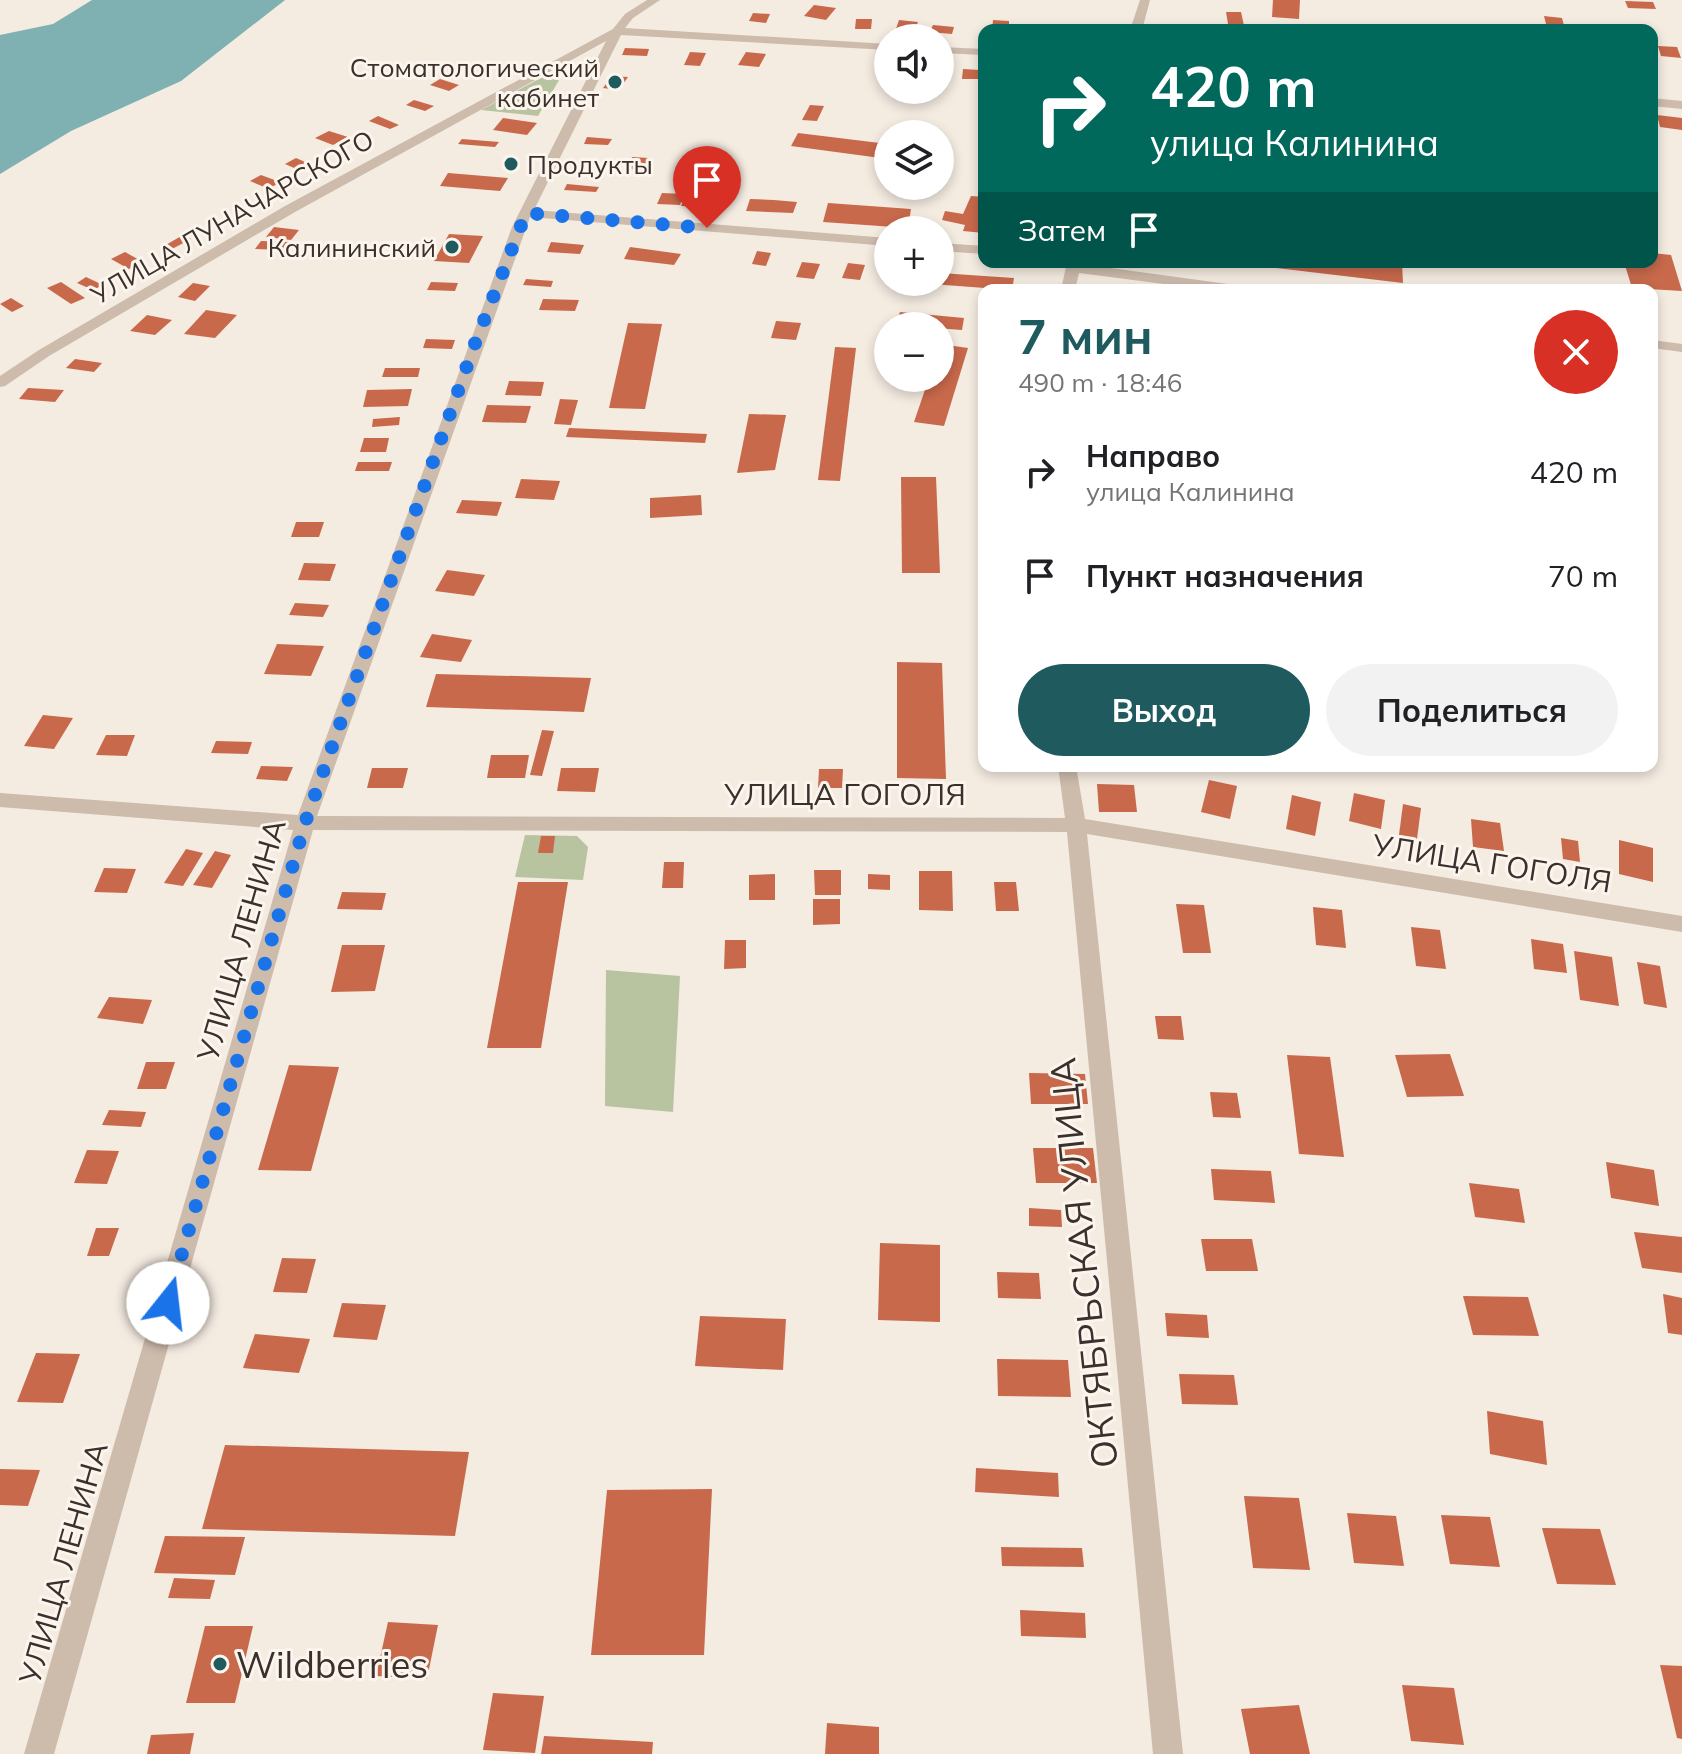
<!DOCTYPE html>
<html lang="ru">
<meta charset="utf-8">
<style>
:root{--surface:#fff;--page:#f2f2f2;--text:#202124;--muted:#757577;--accent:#1f5a5e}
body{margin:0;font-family:Mulish,sans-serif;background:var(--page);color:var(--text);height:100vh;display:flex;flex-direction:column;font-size:30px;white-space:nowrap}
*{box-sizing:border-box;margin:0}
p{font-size:26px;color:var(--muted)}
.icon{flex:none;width:44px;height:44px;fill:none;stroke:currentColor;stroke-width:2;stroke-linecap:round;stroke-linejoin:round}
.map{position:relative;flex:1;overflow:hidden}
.drawer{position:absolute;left:978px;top:284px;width:680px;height:488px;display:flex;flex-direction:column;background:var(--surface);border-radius:16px;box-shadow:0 4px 12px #0003}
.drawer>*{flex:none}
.hud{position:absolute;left:978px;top:24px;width:680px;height:244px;border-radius:16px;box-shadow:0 4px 12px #0003;background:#00695c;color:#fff;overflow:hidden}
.buttons{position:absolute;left:874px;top:24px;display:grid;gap:16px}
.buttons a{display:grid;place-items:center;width:80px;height:80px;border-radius:50%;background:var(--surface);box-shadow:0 4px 12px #0003;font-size:40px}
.pin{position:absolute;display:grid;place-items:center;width:68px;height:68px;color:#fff;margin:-82px -34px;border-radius:50% 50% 50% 0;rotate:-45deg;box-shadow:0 0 8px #0007}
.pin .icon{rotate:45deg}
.me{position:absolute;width:88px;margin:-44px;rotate:16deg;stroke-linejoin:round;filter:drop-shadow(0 0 6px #0008)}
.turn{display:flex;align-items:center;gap:28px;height:168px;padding:0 40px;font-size:36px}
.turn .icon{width:104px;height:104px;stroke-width:2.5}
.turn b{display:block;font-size:56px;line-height:68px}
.then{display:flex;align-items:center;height:76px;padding:0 40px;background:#0003;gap:16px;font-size:30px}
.round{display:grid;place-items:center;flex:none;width:84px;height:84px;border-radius:42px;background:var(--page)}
.head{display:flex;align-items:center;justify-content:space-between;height:136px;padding:0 40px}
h1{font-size:48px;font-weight:700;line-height:60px;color:var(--accent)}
.primary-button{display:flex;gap:16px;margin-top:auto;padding:16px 40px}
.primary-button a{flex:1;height:92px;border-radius:48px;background:var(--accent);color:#fff;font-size:32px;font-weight:700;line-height:92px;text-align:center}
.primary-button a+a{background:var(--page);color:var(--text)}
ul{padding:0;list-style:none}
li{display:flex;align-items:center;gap:24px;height:104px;padding:0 40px}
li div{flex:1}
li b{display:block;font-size:30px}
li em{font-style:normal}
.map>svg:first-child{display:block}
</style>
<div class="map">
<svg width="1682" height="1754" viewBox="0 0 1682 1754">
<rect width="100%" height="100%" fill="#f4ebe1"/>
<!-- green -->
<g fill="#b8c4a0">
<path d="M569 63 538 116 481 110Z"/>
<path d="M525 835 577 836 588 847 583 880 515 877Z"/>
<path d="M606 970 680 976 673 1112 605 1106Z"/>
</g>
<!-- water -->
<path fill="#7fb0b2" d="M92 0H285L181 81 71 131 0 174V35L53 24Z"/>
<!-- building -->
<g fill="#c8694b">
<path d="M1273 0H1300L1299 19 1272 17Z"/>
<path d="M1625 1 1653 2 1656 9 1628 8Z"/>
<path d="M814 5 836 8 826 20 804 16Z"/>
<path d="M1226 12H1241L1245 30H1229Z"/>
<path d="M753 13 770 14 766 23 749 21Z"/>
<path d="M1544 16 1562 18 1565 29 1547 28Z"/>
<path d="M856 19H872L871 29H855Z"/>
<path d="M899 20 918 22 913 34 895 32Z"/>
<path d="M993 20 1009 21V30H992Z"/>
<path d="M933 25 954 27 952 34 930 32Z"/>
<path d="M1658 46 1677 47 1681 58 1661 56Z"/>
<path d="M625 48 649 49 647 56 622 55Z"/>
<path d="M690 52 706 53 700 66 684 65Z"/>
<path d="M746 52 766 54 759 67 738 65Z"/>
<path d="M963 69 980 70V79H962Z"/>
<path d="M612 76 628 77 619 90 603 88Z"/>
<path d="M440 79 459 85 449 91 430 85Z"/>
<path d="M414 100 434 106 425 111 406 105Z"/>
<path d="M810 105 824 106 817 121 802 120Z"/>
<path d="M1657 115 1682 118V130L1660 127Z"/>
<path d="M378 116 399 125 390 129 369 121Z"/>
<path d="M503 118 537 123 527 135 493 130Z"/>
<path d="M329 131 348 137 333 145 315 138Z"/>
<path d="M798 133 888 144V159L791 146Z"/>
<path d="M587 137 612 139 608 145 584 144Z"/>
<path d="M462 139 499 142 495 147 458 144Z"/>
<path d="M632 157 649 158 646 170 628 169Z"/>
<path d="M296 158 312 165 301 171 285 164Z"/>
<path d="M683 169 719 173 716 180 680 176Z"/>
<path d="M448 173 508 178 500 191 440 186Z"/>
<path d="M261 175 280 182 269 189 250 181Z"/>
<path d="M567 184 599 187 596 192 564 190Z"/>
<path d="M662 193 684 194 680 205 657 204Z"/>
<path d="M686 194 709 196 705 207 681 206Z"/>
<path d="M971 196 984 197V233L963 231 965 225 942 220 945 211 963 214Z"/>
<path d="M750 199 774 200 797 202 793 213 746 211Z"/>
<path d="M828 203 911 209 908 228 823 222Z"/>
<path d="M274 227 299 230 291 240 266 237Z"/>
<path d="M449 234 483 236 469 263 434 261Z"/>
<path d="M183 235 191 239 172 249 164 246Z"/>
<path d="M261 241 289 242 284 250 255 249Z"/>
<path d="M551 242 584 245 580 254 547 252Z"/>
<path d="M630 247 681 254 674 265 624 259Z"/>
<path d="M757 251 771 253 766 266 752 264Z"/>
<path d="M125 252 143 262 129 269 111 259Z"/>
<path d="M1652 253 1671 255 1682 291 1632 288 1624 262H1652Z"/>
<path d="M802 262 820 264 814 279 796 277Z"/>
<path d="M1243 262H1402L1403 283 1243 264Z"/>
<path d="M848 263 865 265 860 280 842 278Z"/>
<path d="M940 273 1014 278 1012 290 931 284 940 282Z"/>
<path d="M86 277 103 285 93 290 77 283Z"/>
<path d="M526 279 553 281 551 287 523 285Z"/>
<path d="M61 282 85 298 71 304 47 288Z"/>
<path d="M431 282 458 283 455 291 427 290Z"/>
<path d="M193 283 210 286 195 301 178 297Z"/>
<path d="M11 298 24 306 12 312 0 304Z"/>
<path d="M543 299 579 300 575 311 539 310Z"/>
<path d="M206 310 237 315 215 338 184 334Z"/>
<path d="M900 312 964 318 962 330 896 325Z"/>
<path d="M147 315 172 320 155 335 130 331Z"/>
<path d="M776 321 801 323 796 340 771 338Z"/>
<path d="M628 323 662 324 645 409 609 408Z"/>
<path d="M426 339 455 340 452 349 423 348Z"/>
<path d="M940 344 968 348 944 426 914 422 929 378H940Z"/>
<path d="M835 347 856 348 840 481 818 480Z"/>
<path d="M75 359 102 363 94 372 66 368Z"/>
<path d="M385 368H420L418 377H382Z"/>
<path d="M509 381 544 382 541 396 505 395Z"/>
<path d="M28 388 64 390 55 402 19 399Z"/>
<path d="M412 389 408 406 363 407 367 390Z"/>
<path d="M560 399 578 400 571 425 554 424Z"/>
<path d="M487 405 531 406 526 423 482 422Z"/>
<path d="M749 414 786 415 775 470 737 473Z"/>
<path d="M400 417 399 425 372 427 373 419Z"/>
<path d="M569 428 707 434 705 443 566 437Z"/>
<path d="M364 438H389L386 452H360Z"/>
<path d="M358 462H392L389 471H355Z"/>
<path d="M901 477H936L940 573H902Z"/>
<path d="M521 479 560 481 554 500 515 498Z"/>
<path d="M701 495 702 515 650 518V498Z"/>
<path d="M462 500 502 502 497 516 456 513Z"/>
<path d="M296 522H324L319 537H291Z"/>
<path d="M304 563 336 564 330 581 298 580Z"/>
<path d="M447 570 485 575 474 596 435 591Z"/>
<path d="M295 603 329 605 323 617 289 615Z"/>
<path d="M432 634 472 640 461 662 420 657Z"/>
<path d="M277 644 324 646 311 676 264 674Z"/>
<path d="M897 662 942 663 946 779 897 778Z"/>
<path d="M436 674 591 678 584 712 426 707Z"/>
<path d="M43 715 73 718 54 749 24 746Z"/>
<path d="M542 730 554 731 542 776 530 775Z"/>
<path d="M106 735H135L127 756 96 755Z"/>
<path d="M216 741 252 742 248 754 211 753Z"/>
<path d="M491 755H529L525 778H487Z"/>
<path d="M261 766 293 767 287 781 256 779Z"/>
<path d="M372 768H408L403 788H367Z"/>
<path d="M561 768H599L595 792 557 791Z"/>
<path d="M819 769H843L842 788H818Z"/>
<path d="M1209 780 1237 786 1230 819 1201 812Z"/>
<path d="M1097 784 1134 785 1137 812H1099Z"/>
<path d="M1354 793 1385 800 1381 829 1349 821Z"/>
<path d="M1292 795 1321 802 1315 836 1286 829Z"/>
<path d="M1403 804 1421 808 1417 839 1399 835Z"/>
<path d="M1471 819 1500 823 1504 851 1473 847Z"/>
<path d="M541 836H555L553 853H538Z"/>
<path d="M1561 838 1578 841 1580 862 1563 859Z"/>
<path d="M1619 840 1653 848V882L1619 874Z"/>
<path d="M186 849 203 853 183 886 164 883Z"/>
<path d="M215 851 231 855 212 888 193 885Z"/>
<path d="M664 862H684L683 888H662Z"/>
<path d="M104 868 136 869 127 893 94 892Z"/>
<path d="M814 870H841V895H815Z"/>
<path d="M919 871H952L953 911 919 910Z"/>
<path d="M775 874V900H749V875Z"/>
<path d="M868 874 890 875V890L868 889Z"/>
<path d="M518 882H568L541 1048H487Z"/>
<path d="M994 882H1016L1019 911H996Z"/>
<path d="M342 892 386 893 382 910 337 909Z"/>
<path d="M813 899H840V924L813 925Z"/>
<path d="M1176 904 1204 905 1211 953H1183Z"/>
<path d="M1313 907 1342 910 1346 948 1316 945Z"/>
<path d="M1411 927 1440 930 1446 969 1416 966Z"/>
<path d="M1531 939 1563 944 1567 973 1534 969Z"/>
<path d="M725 940H746V968L724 969Z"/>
<path d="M342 945H385L375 991 331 992Z"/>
<path d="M1574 951 1612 957 1619 1006 1580 1000Z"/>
<path d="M1637 962 1660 966 1667 1008 1644 1004Z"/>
<path d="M109 997 152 1000 143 1024 97 1018Z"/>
<path d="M1155 1016H1181L1184 1040 1158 1039Z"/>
<path d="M1450 1054 1464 1096 1407 1097 1395 1055Z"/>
<path d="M1287 1055 1330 1057 1344 1157 1299 1154Z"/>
<path d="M146 1062H175L166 1089H137Z"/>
<path d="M289 1065 339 1067 311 1171 258 1170Z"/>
<path d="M1029 1073 1085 1074 1088 1104H1031Z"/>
<path d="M1210 1092 1237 1093 1241 1118 1213 1117Z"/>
<path d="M109 1110 146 1112 141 1127 102 1125Z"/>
<path d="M1033 1148H1093L1097 1183H1036Z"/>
<path d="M87 1150 119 1151 107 1184 74 1183Z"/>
<path d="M1606 1162 1654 1170 1659 1206 1611 1198Z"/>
<path d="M1211 1169 1271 1171 1275 1203 1214 1200Z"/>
<path d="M1469 1183 1519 1189 1525 1223 1475 1217Z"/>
<path d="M1029 1208 1061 1210 1062 1227 1029 1226Z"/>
<path d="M96 1228H119L109 1256H87Z"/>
<path d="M1634 1232 1682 1237V1273L1642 1268Z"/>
<path d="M1201 1239H1252L1258 1271H1206Z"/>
<path d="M880 1243 940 1245V1322L878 1320Z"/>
<path d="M282 1258 316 1259 307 1293 273 1292Z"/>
<path d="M997 1272 1039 1273 1041 1299 998 1298Z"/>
<path d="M1663 1294 1682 1298V1335L1668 1333Z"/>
<path d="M1463 1296 1528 1297 1539 1336 1473 1335Z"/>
<path d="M342 1303 386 1305 377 1340 333 1337Z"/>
<path d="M1165 1313 1207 1315 1209 1338 1167 1336Z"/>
<path d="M700 1316 786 1319 783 1370 695 1366Z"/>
<path d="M255 1334 310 1339 299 1373 243 1368Z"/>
<path d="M36 1353 80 1354 63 1403 17 1402Z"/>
<path d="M997 1359 1068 1360 1071 1397 998 1396Z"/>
<path d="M1179 1374 1234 1375 1238 1405 1182 1404Z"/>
<path d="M1487 1411 1543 1421 1547 1465 1490 1454Z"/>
<path d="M225 1445 469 1452 455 1536 202 1529Z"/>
<path d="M976 1468 1058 1473 1059 1497 975 1492Z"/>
<path d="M0 1469 40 1470 28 1506 0 1505Z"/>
<path d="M712 1489 704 1655H591L607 1490Z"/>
<path d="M1244 1496 1299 1498 1310 1570 1253 1568Z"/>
<path d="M1347 1513 1396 1516 1404 1566 1354 1563Z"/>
<path d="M1441 1515 1490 1517 1500 1567 1450 1564Z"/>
<path d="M1542 1528 1600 1529 1616 1585 1557 1584Z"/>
<path d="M165 1536 245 1537 235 1575 154 1573Z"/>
<path d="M1001 1547 1082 1548 1084 1567 1002 1566Z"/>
<path d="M174 1578 215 1580 210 1599 168 1598Z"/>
<path d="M1020 1610 1085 1613 1086 1638 1021 1636Z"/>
<path d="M388 1622 438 1625 427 1679 376 1676Z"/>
<path d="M205 1626H253L235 1703H186Z"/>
<path d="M1660 1665 1682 1666V1739L1677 1738Z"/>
<path d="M1402 1685 1454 1688 1464 1745 1411 1741Z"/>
<path d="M493 1693 544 1696 535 1753 483 1750Z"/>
<path d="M1299 1705 1310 1754H1250L1241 1709Z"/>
<path d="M827 1723 879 1727V1754H825Z"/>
<path d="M194 1733 190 1754H147L151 1735Z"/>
<path d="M544 1736 653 1742 652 1754H541Z"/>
</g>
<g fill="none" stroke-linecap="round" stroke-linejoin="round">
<!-- minor -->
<g fill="#cdbbac" fill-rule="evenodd">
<path d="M647 0H660L633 18 625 28 888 44V50L621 35 534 210 888 238V246L530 217 317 816 1065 818 1058 766H1076L1085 819 1682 916V932L1087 834 1183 1754H1153L1067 832 313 830 54 1754H24L293 830 0 807V793L298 815 512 227 606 41 295 212 49 356 5 386 0 387V376L39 350 285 206 613 29 625 14Z"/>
<path d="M1140 0H1150L1142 30H1130Z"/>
<path d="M940 47 984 49V55L940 53Z"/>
<path d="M1652 98 1682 101V109L1652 106Z"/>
<path d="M940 243 984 246V254L940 251Z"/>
<path d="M1067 262 1242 286 1249 290H1210L1079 273 1075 290H1061Z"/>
<path d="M1652 340 1682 344V352L1652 348Z"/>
</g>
</g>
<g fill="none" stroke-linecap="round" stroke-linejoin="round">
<!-- route -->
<path stroke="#1a73e8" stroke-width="14" stroke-dasharray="0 25.2" d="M168 1303 305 823 474 346 526 213 707 228"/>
</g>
<!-- markers -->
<g fill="#1f5a5e" stroke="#fbf5ee" stroke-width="3">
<circle cx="615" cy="82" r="8"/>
<circle cx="511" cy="164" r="8"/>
<circle cx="452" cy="247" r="8"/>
<circle cx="220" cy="1664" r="8"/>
</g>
<g text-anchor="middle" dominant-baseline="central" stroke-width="6" stroke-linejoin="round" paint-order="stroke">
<!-- far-poi labels -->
<g font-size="26" fill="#3b302b" stroke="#fbf5ee" text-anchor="end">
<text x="599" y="67">Стоматологический<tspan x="599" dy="30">кабинет</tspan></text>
<text x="527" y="164" text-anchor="start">Продукты</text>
<text x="436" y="247">Калининский</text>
</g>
<!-- far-street labels -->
<g font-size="26" fill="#3b302b" stroke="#fbf5ee">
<text transform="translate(232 217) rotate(-30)">УЛИЦА ЛУНАЧАРСКОГО</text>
</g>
<!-- street labels -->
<g font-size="30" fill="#3b302b" stroke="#fbf5ee">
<text x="845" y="794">УЛИЦА ГОГОЛЯ</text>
<text transform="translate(1492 863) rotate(9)">УЛИЦА ГОГОЛЯ</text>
<text transform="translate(241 940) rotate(-74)">УЛИЦА ЛЕНИНА</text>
<text transform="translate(63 1563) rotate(-74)">УЛИЦА ЛЕНИНА</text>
</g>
<!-- near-street labels -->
<g font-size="36" fill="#3b302b" stroke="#fbf5ee">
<text transform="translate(1083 1263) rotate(-96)">ОКТЯБРЬСКАЯ УЛИЦА</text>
</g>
<!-- near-poi labels -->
<g font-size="36" fill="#3b302b" stroke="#fbf5ee" text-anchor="start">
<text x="236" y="1664">Wildberries</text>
</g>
</g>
</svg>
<div class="buttons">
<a><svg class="icon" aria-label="sound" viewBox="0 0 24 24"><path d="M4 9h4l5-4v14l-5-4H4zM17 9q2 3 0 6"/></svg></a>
<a><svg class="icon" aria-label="layers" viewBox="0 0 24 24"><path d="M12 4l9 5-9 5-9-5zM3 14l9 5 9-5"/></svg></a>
<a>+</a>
<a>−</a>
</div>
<div class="pin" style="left:707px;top:228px;background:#d93025"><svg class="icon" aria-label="arrive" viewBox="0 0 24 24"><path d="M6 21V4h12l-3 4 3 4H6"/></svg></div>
<svg class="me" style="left:168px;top:1303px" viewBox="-20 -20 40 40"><circle r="19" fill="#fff"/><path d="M0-13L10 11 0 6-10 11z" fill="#1a73e8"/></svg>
<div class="hud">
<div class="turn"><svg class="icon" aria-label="right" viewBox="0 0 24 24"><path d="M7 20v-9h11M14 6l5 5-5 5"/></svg><div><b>420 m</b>улица Калинина</div></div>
<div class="then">Затем<svg class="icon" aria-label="arrive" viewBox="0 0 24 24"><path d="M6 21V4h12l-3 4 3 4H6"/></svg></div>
</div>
<section class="drawer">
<div class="head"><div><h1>7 мин</h1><p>490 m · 18:46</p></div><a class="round" style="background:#d93025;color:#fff"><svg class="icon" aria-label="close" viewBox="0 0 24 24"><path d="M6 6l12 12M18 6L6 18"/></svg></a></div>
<ul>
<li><svg class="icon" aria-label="right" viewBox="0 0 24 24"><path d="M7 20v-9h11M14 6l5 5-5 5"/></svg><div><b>Направо</b><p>улица Калинина</p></div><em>420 m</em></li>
<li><svg class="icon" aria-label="arrive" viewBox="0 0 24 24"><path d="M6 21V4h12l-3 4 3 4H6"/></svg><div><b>Пункт назначения</b></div><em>70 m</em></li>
</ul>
<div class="primary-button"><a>Выход</a><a>Поделиться</a></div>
</section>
</div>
